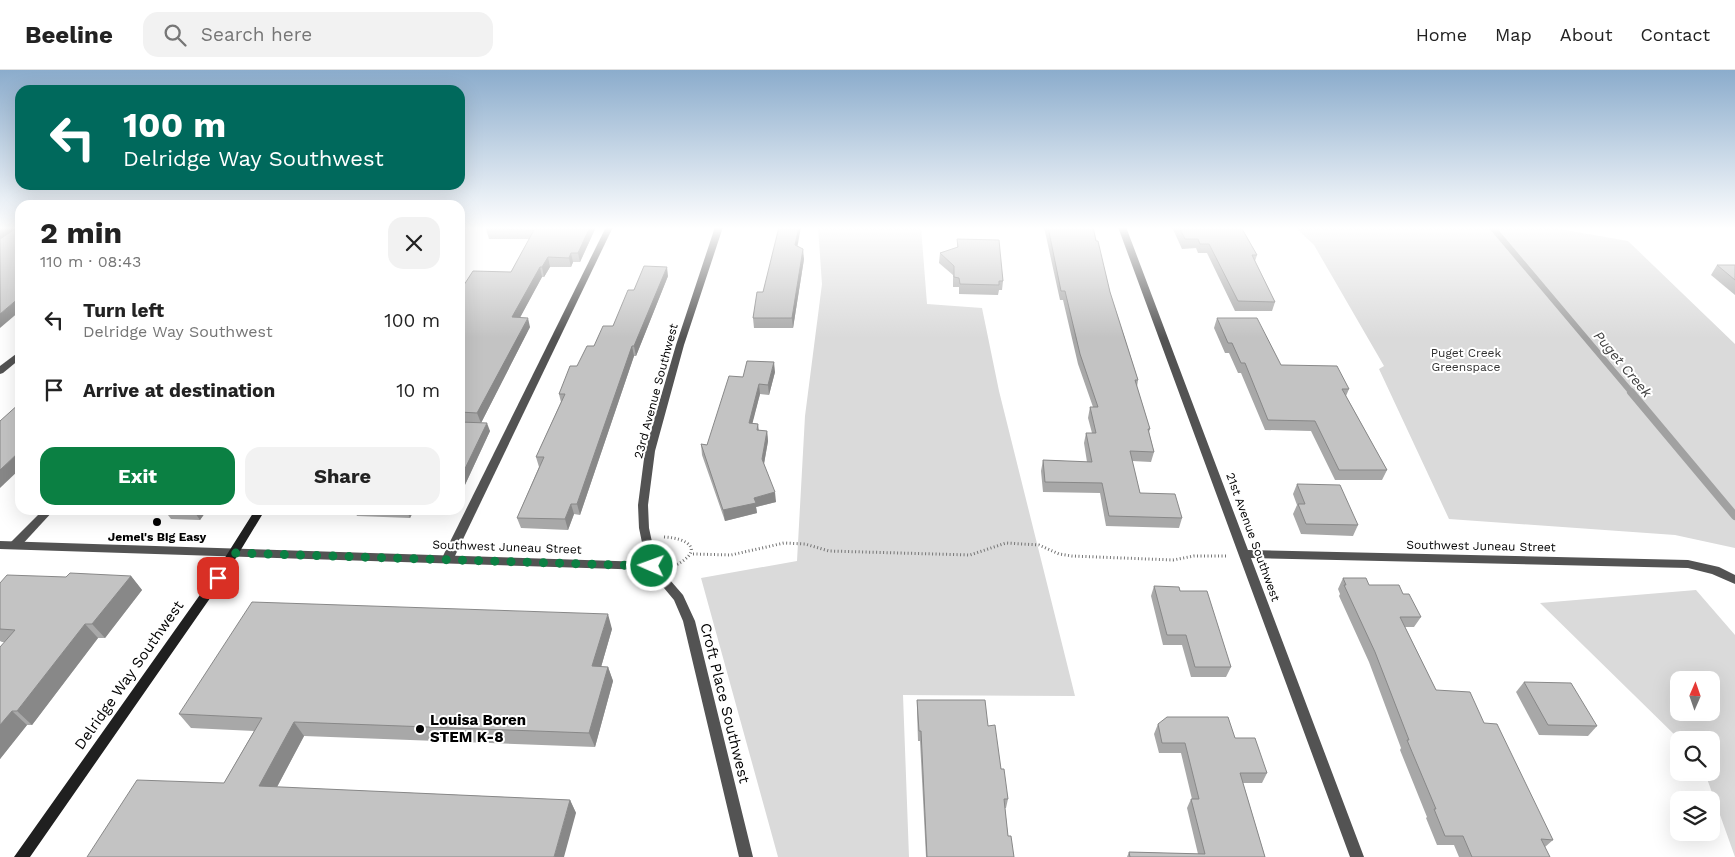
<!DOCTYPE html>
<meta charset="utf-8">
<style>
:root{--surface:#fff;--page:#f2f2f2;--text:#222;--muted:#767676;--line:#e0e0e0;--accent:#0b8043}
body{margin:0;font-family:"Work Sans",sans-serif;background:var(--page);color:var(--text);height:100vh;display:flex;flex-direction:column;font-size:19px;white-space:nowrap}
*{box-sizing:border-box;margin:0}
p{font-size:16px;color:var(--muted)}
.icon{flex:none;width:28px;height:28px;fill:none;stroke:currentColor;stroke-width:2;stroke-linecap:round;stroke-linejoin:round}
.map{position:relative;flex:1;overflow:hidden}
.drawer{position:absolute;left:15px;top:130px;width:450px;height:315px;display:flex;flex-direction:column;background:var(--surface);border-radius:15px;box-shadow:0 5px 20px #0002}
.drawer>*{flex:none}
.top-card{position:absolute;left:15px;top:15px;width:450px;height:105px;border-radius:15px;box-shadow:0 5px 20px #0002;background:#00695c;color:#fff;overflow:hidden}
.needle{width:32px;rotate:2deg}
.buttons{position:absolute;left:1670px;top:601px;display:grid;gap:10px}
.buttons a{display:grid;place-items:center;width:50px;height:50px;border-radius:10px;background:var(--surface);box-shadow:0 5px 20px #0002;font-size:25px}
.pin{position:absolute;display:grid;place-items:center;width:42px;height:42px;color:#fff;margin:-21px;border-radius:10px;box-shadow:0 2px 8px #0006}
.me{position:absolute;width:55px;margin:-28px;rotate:272deg;stroke-linejoin:round;filter:drop-shadow(0 0 4px #0008)}
.turn{display:flex;align-items:center;gap:18px;height:105px;padding:0 25px;font-size:22px}
.turn .icon{width:65px;height:65px;stroke-width:2.5}
.turn b{display:block;font-size:35px;line-height:42px}
.round{display:grid;place-items:center;flex:none;width:52px;height:52px;border-radius:15px;background:var(--page)}
.overview{display:flex;align-items:center;justify-content:space-between;height:85px;padding:0 25px}
h1{font-size:30px;font-weight:700;line-height:38px}
.button{display:flex;gap:10px;margin-top:auto;padding:10px 25px}
.button a{flex:1;height:58px;border-radius:15px;background:var(--accent);color:#fff;font-size:20px;font-weight:700;line-height:58px;text-align:center}
.button a+a{background:var(--page);color:var(--text)}
ul{padding:0;list-style:none}
li{display:flex;align-items:center;gap:15px;height:70px;padding:0 25px}
li div{flex:1}
li b{display:block;font-size:19px}
li em{font-style:normal}
header{display:flex;align-items:center;gap:30px;box-sizing:border-box;height:70px;padding:0 25px;background:var(--surface);border-bottom:1px solid var(--line)}
header strong{font-size:24px}
nav{display:flex;gap:28px;margin-inline-start:auto;font-size:18px}
.search{width:350px;height:45px;background:var(--page);display:flex;align-items:center;gap:12px;box-sizing:border-box;padding:0 18px;border-radius:15px;color:var(--muted);font-size:19px}
.map>svg:first-child{display:block}
</style>
<header>
<strong>Beeline</strong>
<div class="search"><svg class="icon" aria-label="search" viewBox="0 0 24 24"><circle cx="10" cy="10" r="6"/><path d="M15 15l6 6"/></svg>Search here</div>
<nav><a>Home</a><a>Map</a><a>About</a><a>Contact</a></nav>
</header>
<div class="map">
<svg width="1735" height="787" viewBox="0 0 1735 787">
<rect width="100%" height="100%" fill="#fff"/>
<!-- green -->
<g fill="#dadada" fill-rule="evenodd">
<path d="M818 157H921L927 234 982 238 999 321 1075 626 903 625 909 787H778L701 508 797 491 805 346 822 214Z"/>
<path d="M1295 157H1548L1628 171 1735 274V478L1675 465 1449 449 1379 299 1384 296 1314 175Z"/>
<path d="M1696 520 1735 565V787L1705 703 1711 702V670H1680L1540 533ZM1679 610H1711V642H1679Z"/>
</g>
<g fill="none" stroke-linecap="round" stroke-linejoin="round">
<!-- stream-far1 -->
<path stroke="#a1a1a1" stroke-width="6" d="M1492 157 1632 323"/>
<!-- stream -->
<path stroke="#a1a1a1" stroke-width="8" d="M1631 322 1735 446"/>
<!-- path -->
<g stroke="#757575" stroke-width="3" stroke-dasharray="1 2.5" stroke-linecap="butt">
<path d="M664 467C688 468 705 480 676 495"/>
<path d="M693 484 731 485 784 473 805 474 829 481 970 485 1006 473 1039 475 1059 484 1072 486 1173 490 1194 486H1227"/>
</g>
<!-- service -->
<g fill="#535353" fill-rule="evenodd">
<path d="M606 157H613L454 488 452 491H444L442 488Z"/>
<path d="M43 440H54L19 478H11L10 475 11 472Z"/>
</g>
<!-- minor -->
<g fill="#535353" fill-rule="evenodd">
<path d="M715 157H723L684 275 655 381 648 435 649 458 657 495 683 525 695 551 753 787H739L683 551 674 530 649 500 0 479V471L646 492 639 458 638 435 645 381 676 275Z"/>
<path d="M1118 157H1126L1248 480 1688 490 1719 497 1735 505V514L1712 504 1688 498 1251 488 1364 787H1350Z"/>
<path d="M20 281V289L3 303 0 304V296Z"/>
</g>
<!-- secondary -->
<path fill="#202020" fill-rule="evenodd" d="M255 440H265L222 511 30 787H14L214 505Z"/>
</g>
<!-- wall -->
<g fill="#a8a8a8">
<path d="M488 157H596L580 192H573L571 197H550L544 207H542L520 247 530 257 481 353 490 361 464 417H460V221L511 202 529 169H489L486 159Z"/>
<path d="M1044 157H1093L1110 222 1138 310 1137 317 1150 359 1149 362 1154 382 1151 392 1132 391 1140 423 1182 448 1179 458 1106 456 1100 423 1043 422 1041 401 1043 390 1087 392 1084 373 1086 363H1092L1088 348 1090 337H1093L1078 294 1063 230H1060Z"/>
<path d="M1172 157H1241L1257 185 1255 191 1275 232 1272 241H1235L1207 183H1198L1196 178 1182 179Z"/>
<path d="M957 169 1003 211 1002 220H999L998 225 959 224V217H953V205L939 193 940 183 957 178Z"/>
<path d="M798 176 804 189 793 258H754L753 248 763 222Z"/>
<path d="M1717 195H1735V225L1711 205Z"/>
<path d="M668 206 636 286H634L580 445 574 444 568 460 521 458 517 448 539 397 536 387 561 332 559 324 577 296 594 276 613 256 634 220Z"/>
<path d="M1217 248 1281 295 1349 319 1346 326 1387 400 1382 410H1335L1311 361 1265 360 1241 303H1238L1229 283H1225L1214 258Z"/>
<path d="M775 302 769 325 760 324 752 353 758 354 759 360 767 361 768 371 764 394 776 432 756 437 757 443 725 451 702 385 701 374 707 375 743 307Z"/>
<path d="M1297 414 1358 455 1353 466 1301 464 1293 444 1297 435 1293 424Z"/>
<path d="M120 440H207L200 450 171 449 168 445 122 443Z"/>
<path d="M354 440H414L410 448 357 446Z"/>
<path d="M131 506 142 520 105 568H98L32 655H27L0 689 4 572H2L0 571V513L66 507Z"/>
<path d="M1343 508 1403 524 1421 547 1414 557H1405L1436 620 1484 653 1553 770 1545 777 1550 787H1459L1454 775H1437L1426 748 1427 747 1400 680 1401 678 1369 592 1339 526 1340 524 1338 519Z"/>
<path d="M1154 516 1231 597 1226 607H1191L1182 575H1163L1151 526Z"/>
<path d="M612 559 601 597H608L613 611 595 677 304 666 277 717 570 730 576 743 224 713 254 661 191 658 179 644Z"/>
<path d="M1524 612 1597 656 1588 666 1539 665 1516 622Z"/>
<path d="M917 630 988 656 1001 699 1008 729 1006 738H1005L1008 766 1014 787H926L920 671H918L917 640Z"/>
<path d="M1158 654 1235 668 1267 703 1262 713H1243L1265 787H1127L1129 782 1198 784 1187 738 1191 729H1192L1181 683H1159L1154 664Z"/>
</g>
<!-- shaded-wall -->
<g fill="#888">
<path d="M0 157H15L16 159 0 171Z"/>
<path d="M590 157H596L580 192 578 183Z"/>
<path d="M799 157H801L796 184 795 175Z"/>
<path d="M803 179 804 189 793 258 792 248Z"/>
<path d="M571 183 573 192 571 197 569 188Z"/>
<path d="M548 187 550 197 544 207 542 197Z"/>
<path d="M540 197 542 207 515 257 512 247Z"/>
<path d="M667 197 668 206 636 286 634 276Z"/>
<path d="M20 227V241L0 258V244Z"/>
<path d="M528 248 530 257 481 353 477 343Z"/>
<path d="M632 276 634 286 580 445 577 434Z"/>
<path d="M774 292 775 302 769 325 768 315Z"/>
<path d="M759 314 760 324 750 363 749 353Z"/>
<path d="M487 353 490 361 464 417 460 409Z"/>
<path d="M767 361 768 371 763 399 762 389Z"/>
<path d="M19 382 20 383V399L0 418V400Z"/>
<path d="M775 422 776 432 756 437 757 443 725 451 723 440 754 428Z"/>
<path d="M571 434 574 444 568 460 565 449Z"/>
<path d="M193 440H207L200 450Z"/>
<path d="M406 440H414L410 448Z"/>
<path d="M131 506 142 520 105 568 92 554Z"/>
<path d="M608 544 612 559 597 611 592 596Z"/>
<path d="M85 554 98 568 32 655 17 641Z"/>
<path d="M608 597 613 611 595 677 589 663Z"/>
<path d="M12 641 27 655 0 689V655Z"/>
<path d="M294 652 304 666 270 730 259 716Z"/>
<path d="M570 730 576 743 564 787H554Z"/>
</g>
<!-- building -->
<g fill="#c3c3c3" stroke="#888">
<path d="M15 157H20V227L0 244V169L15 159Z"/>
<path d="M488 157H590L578 183H571L569 188 548 187 542 197H540L512 247 528 248 477 343 460 342V221L473 201 511 202 534 160 486 159Z"/>
<path d="M779 157H799L795 175 803 179 792 248H753L757 222H763Z"/>
<path d="M1048 157H1093L1096 171H1098L1110 222 1138 310H1135L1150 359H1148L1154 382 1130 381 1140 423 1175 424 1182 448 1109 446 1102 413 1045 412 1043 390 1092 392 1086 363H1096L1090 337H1098L1080 284 1065 221H1061Z"/>
<path d="M1179 157H1241L1257 185H1252L1275 232 1238 231 1209 174H1200L1198 169H1185Z"/>
<path d="M957 169 999 170 1003 211H999V215L960 214 959 208 954 207V196L940 183 958 177Z"/>
<path d="M1717 195H1735V210Z"/>
<path d="M644 196 667 197 634 276H632L577 434H571L565 449 517 448 544 387H536L565 324H559L570 296H577L587 276H594L603 256H613L628 220H634Z"/>
<path d="M1217 248H1257L1281 295 1337 296 1349 319H1342L1387 400H1339L1315 351 1268 350 1245 293H1241L1232 273H1228Z"/>
<path d="M747 291 774 292 768 315 759 314 749 353 758 354 757 360 767 361 762 389 775 422 754 428 756 433 723 440 701 374 707 375 729 306 743 307Z"/>
<path d="M20 333V382H19L0 400V351Z"/>
<path d="M460 352 487 353 460 409Z"/>
<path d="M1297 414 1340 415 1358 455 1306 454 1298 434H1305Z"/>
<path d="M70 503 131 506 92 554H85L17 641H12L0 655V577L15 560 0 559V513L7 505 66 507Z"/>
<path d="M1343 508H1366L1369 515H1399L1403 524H1409L1421 547H1400L1436 620 1470 622 1484 653 1497 654 1553 770 1541 769 1550 787H1472L1463 766H1445L1434 739H1436L1407 670H1409L1375 582 1344 515H1346Z"/>
<path d="M1154 516 1179 517 1180 521H1207L1231 597H1195L1186 565H1167Z"/>
<path d="M252 532 608 544 592 596 608 597 589 663 294 652 259 716 570 730 554 787H87L137 710 224 713 262 648 179 644Z"/>
<path d="M1524 612 1571 613 1597 656 1548 655Z"/>
<path d="M917 630H985L988 656 995 655 1001 699H1004L1008 729H1004L1008 766H1011L1014 787H927L921 661H919Z"/>
<path d="M1167 647H1228L1235 668H1255L1267 703H1240L1265 787H1130L1129 782 1205 784 1191 729H1199L1185 673H1162L1158 654Z"/>
</g>
<!-- sky -->
<linearGradient id="sky" x2="0" y2="1"><stop stop-color="#8baccc"/><stop offset="0.59" stop-color="#fff"/><stop offset="1" stop-color="#fff" stop-opacity="0"/></linearGradient>
<rect width="1735" height="268" fill="url(#sky)"/>
<g fill="none" stroke-linecap="round" stroke-linejoin="round">
<!-- route -->
<path stroke="#0b8043" stroke-width="9" stroke-dasharray="0 16.2" d="M218 508 232 483 652 496"/>
</g>
<!-- markers -->
<g fill="#000" stroke="#fff" stroke-width="2">
<circle cx="157" cy="452" r="5"/>
<circle cx="420" cy="659" r="5"/>
</g>
<g text-anchor="middle" dominant-baseline="central" stroke-width="4" stroke-linejoin="round" paint-order="stroke">
<!-- park labels -->
<g font-size="12" fill="#313131" stroke="#fff">
<text x="1466" y="283">Puget Creek<tspan x="1466" dy="14">Greenspace</tspan></text>
</g>
<!-- street labels -->
<g font-size="12" fill="#000" stroke="#fff">
<text transform="translate(656 321) rotate(-75)">23rd Avenue Southwest</text>
<text transform="translate(1253 467) rotate(70)">21st Avenue Southwest</text>
<text transform="translate(1481 476) rotate(1)">Southwest Juneau Street</text>
<text transform="translate(507 477) rotate(2)">Southwest Juneau Street</text>
</g>
<!-- poi labels -->
<g font-size="12" font-weight="bold" fill="#000" stroke="#fff">
<text x="157" y="467">Jemel's Big Easy</text>
</g>
<!-- water labels -->
<g font-size="14" font-style="italic" fill="#424242" stroke="#fff">
<text transform="translate(1623 294) rotate(50)">Puget Creek</text>
</g>
<!-- near-street labels -->
<g font-size="15" fill="#000" stroke="#fff">
<text transform="translate(129 605) rotate(-55)">Delridge Way Southwest</text>
<text transform="translate(725 633) rotate(76)">Croft Place Southwest</text>
</g>
<!-- near-poi labels -->
<g font-size="15" font-weight="bold" fill="#000" stroke="#fff" text-anchor="start">
<text x="430" y="650">Louisa Boren<tspan x="430" dy="17">STEM K-8</tspan></text>
</g>
</g>
</svg>
<div class="buttons">
<a><svg class="needle" viewBox="-14 -14 28 28"><path d="M0-13l5 13h-10z" fill="#e53935"/><path d="M0 13l5-13h-10z" fill="#767676"/></svg></a>
<a><svg class="icon" aria-label="search" viewBox="0 0 24 24"><circle cx="10" cy="10" r="6"/><path d="M15 15l6 6"/></svg></a>
<a><svg class="icon" aria-label="layers" viewBox="0 0 24 24"><path d="M12 4l9 5-9 5-9-5zM3 14l9 5 9-5"/></svg></a>
</div>
<div class="pin" style="left:218px;top:508px;background:#d93025"><svg class="icon" aria-label="arrive" viewBox="0 0 24 24"><path d="M6 21V4h12l-3 4 3 4H6"/></svg></div>
<svg class="me" style="left:652px;top:496px" viewBox="-20 -20 40 40"><circle r="17" fill="#0b8043" stroke="#fff" stroke-width="3"/><path d="M0-11L8 9 0 5-8 9z" fill="#fff"/></svg>
<div class="top-card">
<div class="turn"><svg class="icon" aria-label="left" viewBox="0 0 24 24"><path d="M17 20v-9H6M10 6l-5 5 5 5"/></svg><div><b>100 m</b>Delridge Way Southwest</div></div>
</div>
<section class="drawer">
<div class="overview"><div><h1>2 min</h1><p>110 m · 08:43</p></div><a class="round"><svg class="icon" aria-label="close" viewBox="0 0 24 24"><path d="M6 6l12 12M18 6L6 18"/></svg></a></div>
<ul>
<li><svg class="icon" aria-label="left" viewBox="0 0 24 24"><path d="M17 20v-9H6M10 6l-5 5 5 5"/></svg><div><b>Turn left</b><p>Delridge Way Southwest</p></div><em>100 m</em></li>
<li><svg class="icon" aria-label="arrive" viewBox="0 0 24 24"><path d="M6 21V4h12l-3 4 3 4H6"/></svg><div><b>Arrive at destination</b></div><em>10 m</em></li>
</ul>
<div class="button"><a>Exit</a><a>Share</a></div>
</section>
</div>
